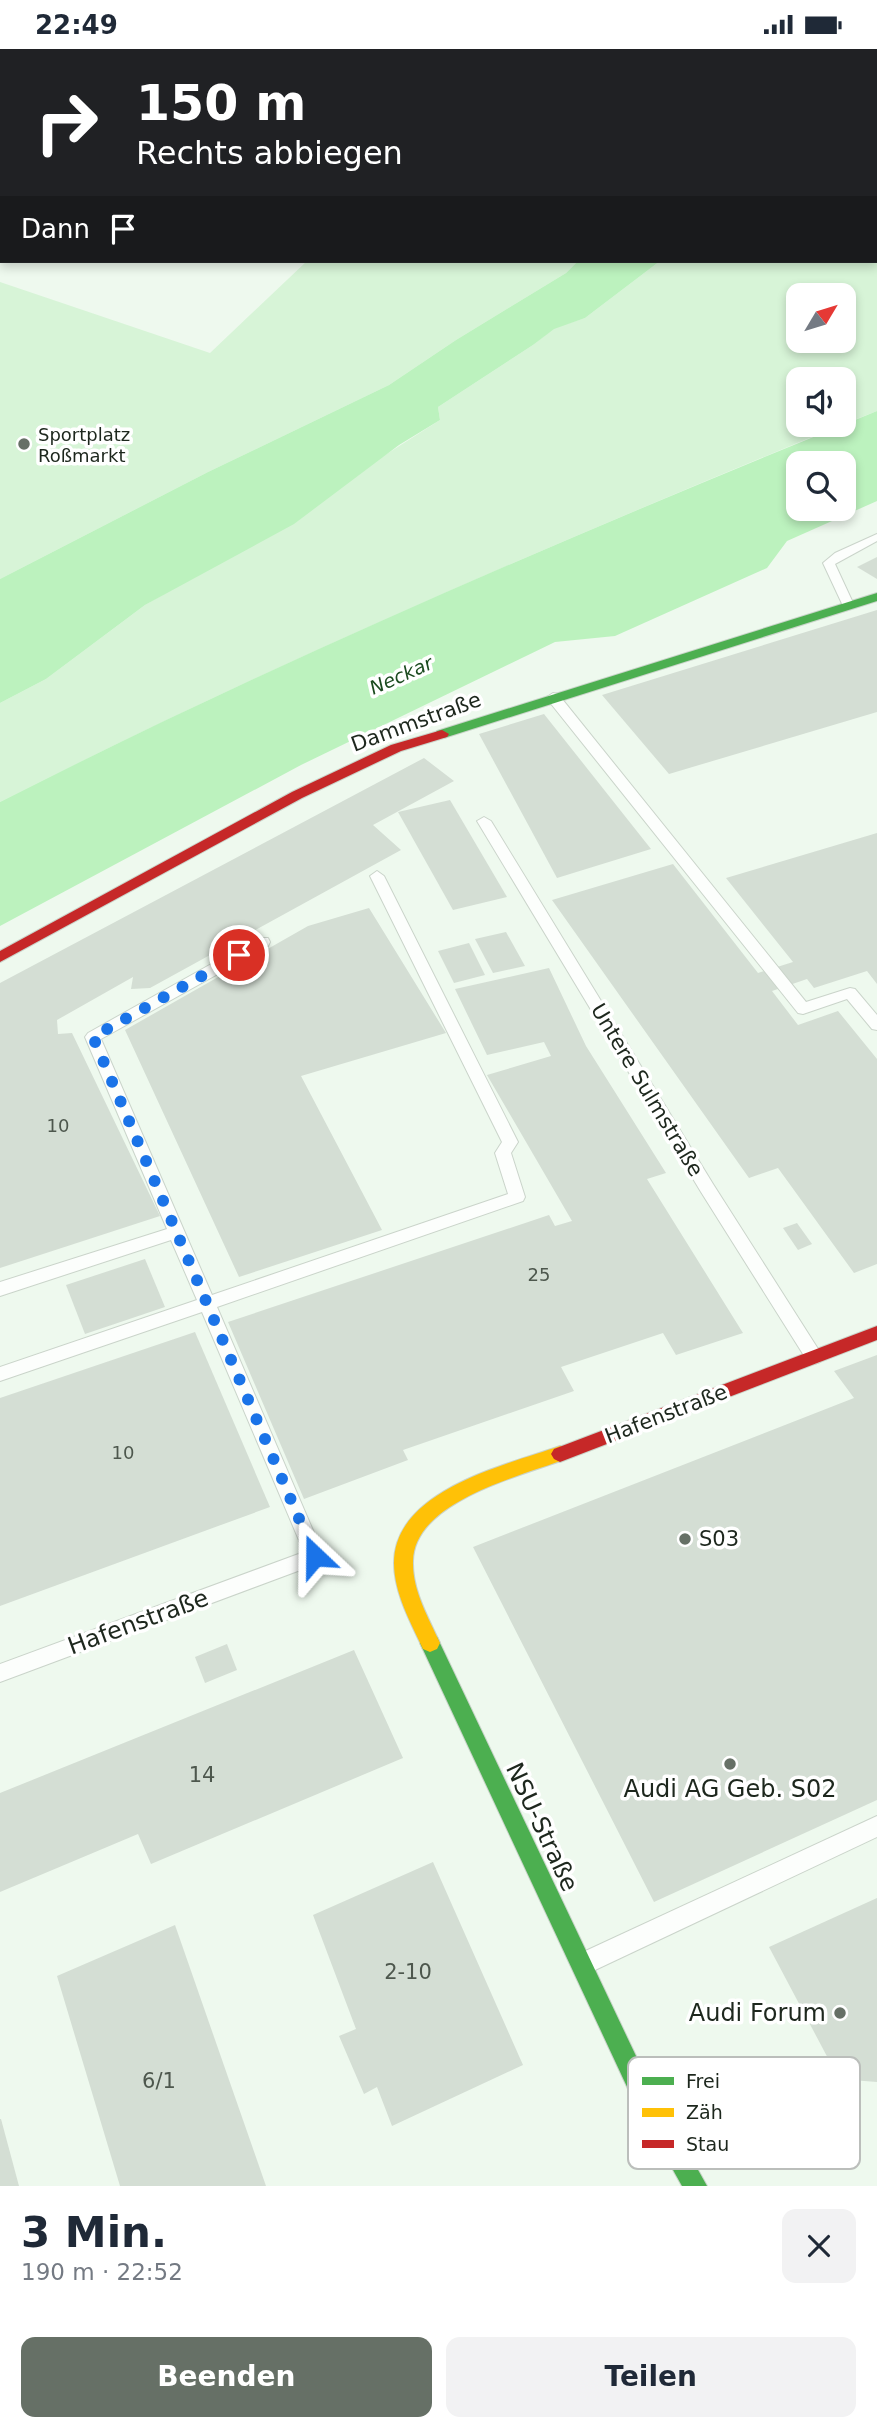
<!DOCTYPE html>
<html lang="de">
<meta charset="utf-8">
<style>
:root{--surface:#fff;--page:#f2f2f3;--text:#1f2937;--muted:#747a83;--accent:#667066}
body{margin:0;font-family:"DejaVu Sans",sans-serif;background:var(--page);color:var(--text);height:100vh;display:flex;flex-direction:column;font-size:26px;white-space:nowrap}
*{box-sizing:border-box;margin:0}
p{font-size:23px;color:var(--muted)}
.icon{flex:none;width:38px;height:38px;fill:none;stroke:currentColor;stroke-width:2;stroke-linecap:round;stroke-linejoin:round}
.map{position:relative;height:2137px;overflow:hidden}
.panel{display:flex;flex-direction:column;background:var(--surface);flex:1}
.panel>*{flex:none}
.hud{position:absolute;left:0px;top:0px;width:878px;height:214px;box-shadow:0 4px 10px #0003;background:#202124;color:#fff;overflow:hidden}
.needle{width:46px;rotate:52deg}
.tools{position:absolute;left:786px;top:234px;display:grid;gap:14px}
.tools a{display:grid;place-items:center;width:70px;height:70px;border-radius:14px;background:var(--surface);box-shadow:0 4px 10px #0003;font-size:35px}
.pin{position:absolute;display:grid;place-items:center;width:60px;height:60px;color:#fff;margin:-30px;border:4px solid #fff;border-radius:50%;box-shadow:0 2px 7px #0007}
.me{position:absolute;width:77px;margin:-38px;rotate:337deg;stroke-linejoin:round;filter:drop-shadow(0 0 5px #0008)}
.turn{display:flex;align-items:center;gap:24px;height:147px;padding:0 21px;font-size:32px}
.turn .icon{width:91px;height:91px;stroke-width:2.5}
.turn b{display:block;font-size:49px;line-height:60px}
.then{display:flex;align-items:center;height:66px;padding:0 21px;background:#0003;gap:14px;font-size:26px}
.round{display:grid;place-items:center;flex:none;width:74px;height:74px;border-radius:14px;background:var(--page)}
.summary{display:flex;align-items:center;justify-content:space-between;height:119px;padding:0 21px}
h1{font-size:42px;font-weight:700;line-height:52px}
.primary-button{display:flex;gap:14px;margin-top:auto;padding:14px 21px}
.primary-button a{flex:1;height:80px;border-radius:14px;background:var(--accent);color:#fff;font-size:28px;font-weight:700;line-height:80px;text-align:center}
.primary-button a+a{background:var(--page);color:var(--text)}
.status{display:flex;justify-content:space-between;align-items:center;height:49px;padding:0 35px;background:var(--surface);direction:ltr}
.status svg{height:19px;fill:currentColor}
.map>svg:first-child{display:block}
</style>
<div class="status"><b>22:49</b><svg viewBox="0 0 49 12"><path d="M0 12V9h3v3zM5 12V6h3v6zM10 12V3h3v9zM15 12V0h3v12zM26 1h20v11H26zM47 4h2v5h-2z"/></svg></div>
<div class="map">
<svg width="877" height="2137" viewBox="0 0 877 2137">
<rect width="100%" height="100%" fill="#eef9ee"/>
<!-- green -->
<g fill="#d7f4d7" fill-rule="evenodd">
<path d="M818 0H877V362L844 375V331H798V376H841C557 493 274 614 0 753V654L46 630 145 556 197 526 440 371 438 358 533 296 554 279 585 269 660 212H877V2ZM798 247H844V292H798Z"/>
<path d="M307 212H578L566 224 456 291 389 336 208 423 0 530V233L210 304Z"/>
</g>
<!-- water -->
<g fill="#bcf2be" fill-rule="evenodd">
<path d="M578 212H660L585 269 554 280 533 296 438 358 440 371 399 396 294 475 145 556 46 630 0 654V530L208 423 389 336 456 291 566 224Z"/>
<path d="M877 362V452L787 492 767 519 615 587 555 593 301 716 0 877V753C285 608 582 482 877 362ZM798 415H844V460H798Z"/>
</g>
<!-- building -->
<g fill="#d4ded4">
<path d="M877 508V530L857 518Z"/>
<path d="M877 561V663L669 725 602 646Z"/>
<path d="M544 665 651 800 557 829 479 685Z"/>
<path d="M424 709 454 732 373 776 401 801 150 939 131 940 133 928 57 971 58 985 72 984 160 1167 0 1219V934Z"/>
<path d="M450 751 507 848 453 861 398 763Z"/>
<path d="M877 784V935L867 922 814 939 807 930 772 942 798 976 838 962 877 1010V1215L854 1224 778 1119 749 1129 552 851 673 815 758 924 793 913 726 829Z"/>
<path d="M369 859 446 984 301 1027 382 1181 239 1228 125 981 308 877Z"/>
<path d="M506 883 525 917 493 924 475 890Z"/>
<path d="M469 894 485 926 454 934 438 902Z"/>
<path d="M549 919 586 997 666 1124 647 1130 743 1284 676 1306 663 1284 561 1318 574 1342 403 1401 408 1411 304 1450 228 1273 549 1166 555 1177 572 1172 487 1026 551 1007 544 993 487 1006 455 940Z"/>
<path d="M797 1174 812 1195 798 1201 783 1179Z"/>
<path d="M145 1210 165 1258 85 1285 66 1236Z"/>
<path d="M195 1283 270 1458 0 1557V1349Z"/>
<path d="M877 1306V1751L654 1853 473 1498 854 1349 834 1322Z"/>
<path d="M227 1595 237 1621 205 1634 195 1608Z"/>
<path d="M354 1601 403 1709 151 1815 138 1785 0 1843V1744Z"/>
<path d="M433 1813 523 2016 392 2077 377 2038 364 2045 339 1987 356 1980 313 1866Z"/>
<path d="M877 1849V2033L839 2030 769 1898Z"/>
<path d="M175 1876 266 2137H120L57 1927Z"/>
<path d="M0 2070H1L19 2137H0Z"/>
</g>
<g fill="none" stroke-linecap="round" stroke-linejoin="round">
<defs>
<g id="lane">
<path d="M877 485V492L835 515 854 556 852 559H844L823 514 835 504Z"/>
<path d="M553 644 558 645 806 953 850 939 855 940 877 966V981L872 980 847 950 803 965 798 964 548 651 547 648Z"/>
<path d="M484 768 491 772 713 1135 820 1303 823 1308 820 1313 814 1315 808 1313 701 1143 477 772Z"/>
<path d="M377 822 384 827 518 1093 511 1104 525 1148 523 1152 217 1258 324 1507 322 1513 0 1633V1615L304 1503 202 1263 0 1332V1318L197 1251 171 1191 0 1247V1233L167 1180 85 988 88 984 258 889H268L270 893 268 897 101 990 212 1246 508 1145 495 1104 502 1093 370 827Z"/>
<path d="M877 1767V1788L595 1921 587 1924 579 1921 576 1913 579 1905Z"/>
</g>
<g id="fast">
<path d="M877 544V552L447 688 442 689 435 685 437 682Z"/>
<path d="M430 1585 437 1588 645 2026 707 2137H682L629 2042 420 1594 423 1588Z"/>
</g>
<path id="slow" d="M560 1397 566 1400 569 1405 566 1410C521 1427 414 1452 413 1512 412 1541 428 1568 440 1594L437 1600 430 1603 423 1600C411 1574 394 1544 394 1514 394 1441 506 1416 560 1397Z"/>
<g id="jam">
<path d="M442 681 449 685 447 688 401 702 302 749 0 913V902L292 743 391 696Z"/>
<path d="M877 1277V1291L560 1413 554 1410 551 1405 554 1400Z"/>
</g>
</defs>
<!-- lane casing -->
<use href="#lane" stroke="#cad4ca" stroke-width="2"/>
<!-- fast casing -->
<use href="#fast" stroke="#cad4ca" stroke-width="2"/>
<!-- slow casing -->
<use href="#slow" stroke="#cad4ca" stroke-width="2"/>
<!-- jam casing -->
<use href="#jam" stroke="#cad4ca" stroke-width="2"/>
<!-- lane -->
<use href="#lane" fill="#fcfefc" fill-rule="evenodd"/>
<!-- fast -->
<use href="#fast" fill="#4caf50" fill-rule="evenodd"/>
<!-- slow -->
<use href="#slow" fill="#ffc107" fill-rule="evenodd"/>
<!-- jam -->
<use href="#jam" fill="#c62828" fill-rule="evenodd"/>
</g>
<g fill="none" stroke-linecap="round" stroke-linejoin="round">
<!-- route -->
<path stroke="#1a73e8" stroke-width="12" stroke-dasharray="0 21.6" d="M239 906 93 988 315 1507"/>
</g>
<!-- markers -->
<g fill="#667066" stroke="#fff" stroke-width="2.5">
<circle cx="24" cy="395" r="7"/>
<circle cx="685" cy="1490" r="7"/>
<circle cx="730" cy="1715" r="7"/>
<circle cx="840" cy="1964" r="7"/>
</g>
<g text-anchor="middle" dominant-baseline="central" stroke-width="7" stroke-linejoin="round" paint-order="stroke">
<!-- far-poi labels -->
<g font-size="18" fill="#1d271d" stroke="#fff" text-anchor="start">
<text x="38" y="385">Sportplatz<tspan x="38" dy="21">Roßmarkt</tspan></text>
</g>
<!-- number labels -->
<g font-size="18" fill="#4d574d">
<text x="58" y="1076">10</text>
<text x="539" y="1225">25</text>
<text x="123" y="1403">10</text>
</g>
<!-- far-water labels -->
<g font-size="19" font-style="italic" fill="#1b4b1f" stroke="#fff">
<text transform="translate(401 626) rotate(-24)">Neckar</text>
</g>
<!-- street labels -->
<g font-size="21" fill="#1d271d" stroke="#fff">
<text transform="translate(416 673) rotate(-20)">Dammstraße</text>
<text transform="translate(647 1041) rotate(59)">Untere Sulmstraße</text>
<text transform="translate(666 1365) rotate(-21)">Hafenstraße</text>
</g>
<!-- poi labels -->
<g font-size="21" fill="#1d271d" stroke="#fff" text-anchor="start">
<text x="699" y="1490">S03</text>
</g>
<!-- near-number labels -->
<g font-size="21" fill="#4d574d">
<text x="202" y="1726">14</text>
<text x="408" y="1923">2-10</text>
<text x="159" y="2032">6/1</text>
</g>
<!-- near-street labels -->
<g font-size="24" fill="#1d271d" stroke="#fff">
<text transform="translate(138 1573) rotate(-20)">Hafenstraße</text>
<text transform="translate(542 1778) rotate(65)">NSU-Straße</text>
</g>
<!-- near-poi labels -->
<g font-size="24" fill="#1d271d" stroke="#fff">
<text x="730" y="1740">Audi AG Geb. S02</text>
<text x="826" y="1964" text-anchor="end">Audi Forum</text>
</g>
</g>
<!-- legend -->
<rect x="628" y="2008" width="232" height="112" rx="10" fill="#fff" stroke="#bbbebb" stroke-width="2"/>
<rect x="642" y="2028" width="32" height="8" fill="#4caf50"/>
<rect x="642" y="2059" width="32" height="9" fill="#ffc107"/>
<rect x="642" y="2091" width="32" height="8" fill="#c62828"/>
<g font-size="19" fill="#1d271d">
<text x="686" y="2039">Frei</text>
<text x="686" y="2070">Zäh</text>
<text x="686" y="2102">Stau</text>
</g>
</svg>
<div class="tools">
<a><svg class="needle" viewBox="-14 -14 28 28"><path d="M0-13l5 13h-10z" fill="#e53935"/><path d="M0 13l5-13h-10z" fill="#747a83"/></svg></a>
<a><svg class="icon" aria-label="sound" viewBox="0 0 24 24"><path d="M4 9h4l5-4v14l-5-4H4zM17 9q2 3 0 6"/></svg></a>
<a><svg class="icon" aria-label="search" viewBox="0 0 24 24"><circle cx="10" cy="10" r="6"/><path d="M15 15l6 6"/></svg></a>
</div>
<div class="pin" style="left:239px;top:906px;background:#d93025"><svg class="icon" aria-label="arrive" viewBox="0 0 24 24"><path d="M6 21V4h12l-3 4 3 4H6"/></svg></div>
<svg class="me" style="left:315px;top:1507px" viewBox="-20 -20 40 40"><path d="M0-17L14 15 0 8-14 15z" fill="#1a73e8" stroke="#fff" stroke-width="4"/></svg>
<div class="hud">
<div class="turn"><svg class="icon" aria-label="right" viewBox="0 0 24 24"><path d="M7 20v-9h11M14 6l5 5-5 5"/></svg><div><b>150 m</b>Rechts abbiegen</div></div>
<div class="then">Dann<svg class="icon" aria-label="arrive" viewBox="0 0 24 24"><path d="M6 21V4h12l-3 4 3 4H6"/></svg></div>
</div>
</div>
<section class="panel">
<div class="summary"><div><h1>3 Min.</h1><p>190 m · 22:52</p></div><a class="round"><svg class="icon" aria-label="close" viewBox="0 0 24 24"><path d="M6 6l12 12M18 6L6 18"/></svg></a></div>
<div class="primary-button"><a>Beenden</a><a>Teilen</a></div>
</section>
